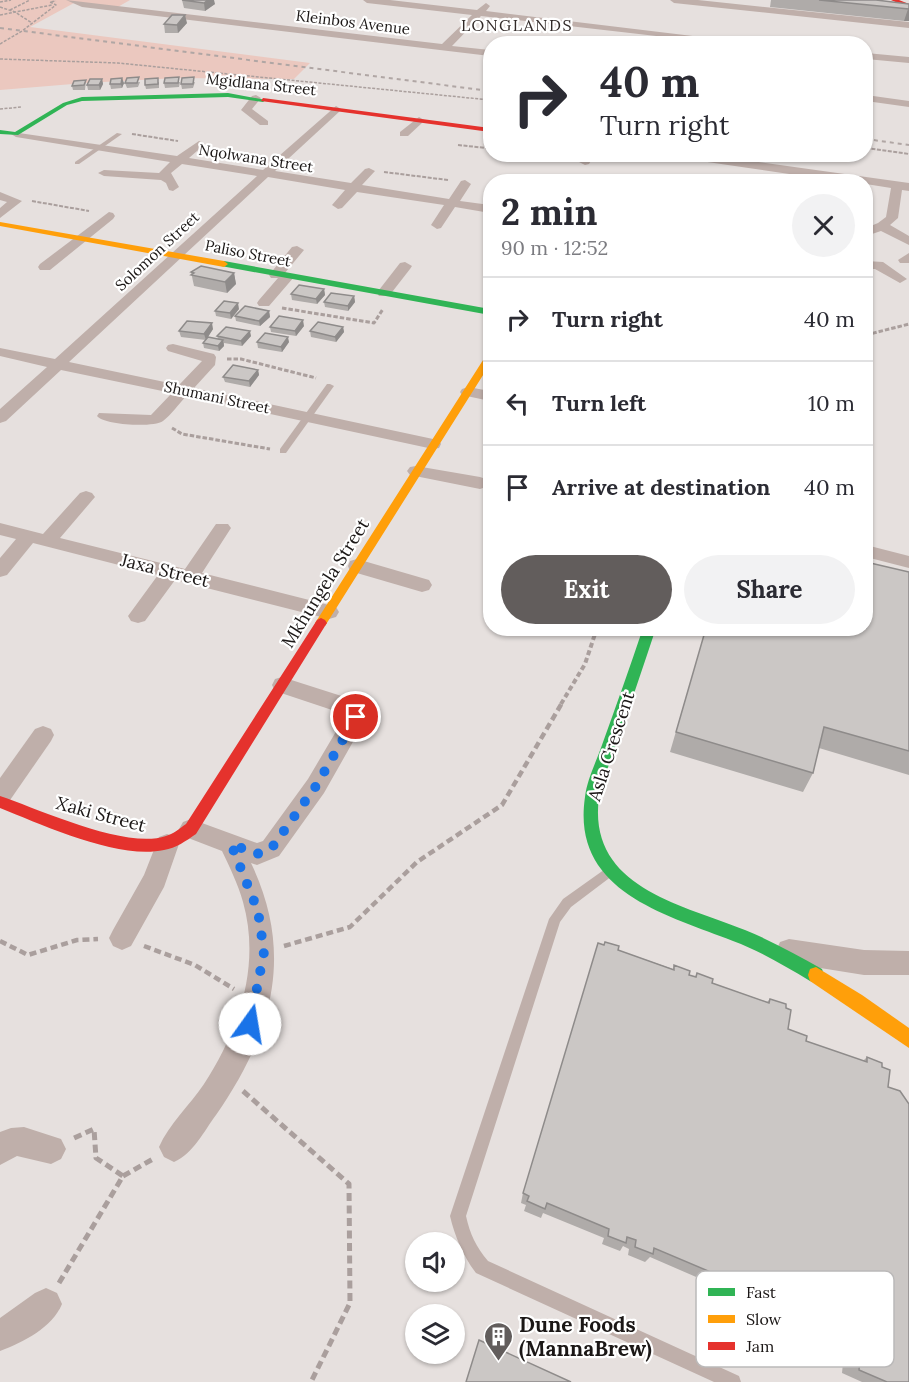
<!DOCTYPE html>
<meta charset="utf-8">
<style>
:root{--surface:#fff;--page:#f2f2f3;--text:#2b2b33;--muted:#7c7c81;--line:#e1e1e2;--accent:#625d5c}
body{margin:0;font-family:Lora,serif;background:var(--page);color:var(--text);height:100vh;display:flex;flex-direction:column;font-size:22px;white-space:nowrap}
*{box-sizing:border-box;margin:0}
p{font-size:20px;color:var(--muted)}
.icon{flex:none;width:33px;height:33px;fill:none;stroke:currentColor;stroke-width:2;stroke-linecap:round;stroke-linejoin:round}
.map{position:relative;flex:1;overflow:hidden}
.side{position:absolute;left:483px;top:174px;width:390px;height:462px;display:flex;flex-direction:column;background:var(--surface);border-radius:24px;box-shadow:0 2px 4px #0004}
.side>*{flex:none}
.hud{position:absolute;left:483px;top:36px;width:390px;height:126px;border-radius:24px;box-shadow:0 2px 4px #0004;background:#fff;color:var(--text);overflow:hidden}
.buttons{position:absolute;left:405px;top:1232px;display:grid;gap:12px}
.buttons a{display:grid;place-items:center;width:60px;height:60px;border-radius:50%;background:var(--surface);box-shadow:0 2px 4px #0004;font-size:30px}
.pin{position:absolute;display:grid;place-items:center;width:51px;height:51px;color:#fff;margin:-26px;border:3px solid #fff;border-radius:50%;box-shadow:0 2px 6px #0007}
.me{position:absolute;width:66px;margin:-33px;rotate:13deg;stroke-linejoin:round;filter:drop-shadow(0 0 4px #0008)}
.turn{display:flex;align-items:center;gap:21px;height:126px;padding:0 18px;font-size:27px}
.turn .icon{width:78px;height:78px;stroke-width:2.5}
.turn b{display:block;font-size:42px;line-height:51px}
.round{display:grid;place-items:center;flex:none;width:63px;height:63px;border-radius:32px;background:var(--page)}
.head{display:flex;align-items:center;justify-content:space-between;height:102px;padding:0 18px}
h1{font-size:36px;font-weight:800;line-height:45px}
.button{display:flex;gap:12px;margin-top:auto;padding:12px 18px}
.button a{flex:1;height:69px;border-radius:36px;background:var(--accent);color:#fff;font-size:24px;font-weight:800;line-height:69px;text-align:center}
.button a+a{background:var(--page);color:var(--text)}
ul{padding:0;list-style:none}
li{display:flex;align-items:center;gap:18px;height:84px;padding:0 18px;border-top:2px solid var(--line)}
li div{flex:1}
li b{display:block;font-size:22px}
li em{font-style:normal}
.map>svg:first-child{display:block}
</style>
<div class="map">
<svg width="909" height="1382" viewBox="0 0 909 1382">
<rect width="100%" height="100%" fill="#e6e0de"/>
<!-- green -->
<path fill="#ebc8bf" d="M0 0H130L116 8 74 3 30 27 310 63 294 79 177 78 85 83 0 90Z"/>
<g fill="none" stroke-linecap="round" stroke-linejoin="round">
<!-- path-far5 -->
<g stroke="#aa9f9d" stroke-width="1.5" stroke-dasharray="3 1.5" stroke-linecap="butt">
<path d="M0 2 11 0"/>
<path d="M0 7 15 12 32 23"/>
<path d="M10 10 30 0"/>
<path d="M0 15 52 5"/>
<path d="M0 44 22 31 56 5 50 2 56 1"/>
<path d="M0 59 118 63 490 100"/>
<path d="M0 109 22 107"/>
</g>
<!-- path-far4 -->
<g stroke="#aa9f9d" stroke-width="2" stroke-dasharray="4 1.5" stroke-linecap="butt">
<path d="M132 134 178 141"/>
<path d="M458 145 486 148"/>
<path d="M866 148 909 154"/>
<path d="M384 172 448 180"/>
<path d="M32 201 89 211"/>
</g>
<!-- path-far3 -->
<g stroke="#aa9f9d" stroke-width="3" stroke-dasharray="4.5 2" stroke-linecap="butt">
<path d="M282 308 374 323 383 309"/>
<path d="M866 335 909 324"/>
<path d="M227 359H241L316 378"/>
<path d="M172 428 182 434 270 449"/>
</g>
<!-- path-far2 -->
<path stroke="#aa9f9d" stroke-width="4" stroke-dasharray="5 3" stroke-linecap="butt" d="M561 704 585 664 597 628"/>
<!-- path-far1 -->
<g stroke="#aa9f9d" stroke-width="4.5" stroke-dasharray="7 4" stroke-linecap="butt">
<path d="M0 941 28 955 77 940 98 939"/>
<path d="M144 946 195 965 234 989"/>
<path d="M284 946 350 927 417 862 502 805 562 703"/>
</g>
<!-- path -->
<g stroke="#aa9f9d" stroke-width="5" stroke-dasharray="8 4.5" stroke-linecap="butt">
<path d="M243 1091 349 1184 350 1303 311 1382"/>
<path d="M123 1176 153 1159"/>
<path d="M59 1283 123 1176 96 1158 94 1129 74 1138"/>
</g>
<!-- lane -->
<g fill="#bfafaa" fill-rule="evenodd">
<path d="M117 133 122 134 79 164H75V162Z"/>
<path d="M327 384H330L334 386 286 453H280V449Z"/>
<path d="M608 867 612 868 614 872 612 876 571 907 560 922 466 1216C470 1234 476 1247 488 1261L739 1376 741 1382H714L476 1273C463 1256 455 1237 450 1216L549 919 563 899Z"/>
</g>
<!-- street -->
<g fill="#bfafaa" fill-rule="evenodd">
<path d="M66 0 442 44 472 15 367 3 363 0H390L477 10 486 3 490 6 486 11 759 44H726L481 16 452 46 490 50V56L82 7Z"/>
<path d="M670 0H698L909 22V28L674 3Z"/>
<path d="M866 53 909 57V63L866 59Z"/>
<path d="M256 95 261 98 252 109 268 121V125H260L241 110 252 96Z"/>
<path d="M866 95 909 101V107L866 101Z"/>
<path d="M336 106 341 109 340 111 275 171 351 183 365 169 369 168 375 171 362 185 449 199 461 181 465 180 471 184 460 201 490 205V213L455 207 441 228 437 229 431 225 444 205 357 192 342 208 338 209 332 205 345 190 268 177 69 362 179 385 202 361 168 351 166 348 168 345 173 344 214 354 216 357 215 365 194 388 433 439 439 440 441 444 439 448 433 449 186 396C179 404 171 415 163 421 153 428 104 425 97 416L99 413 151 415 172 393 61 370 6 421 0 423V409L47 367 0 356V348L55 359 257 176 182 164 171 173 179 187 173 191 169 190 166 183 161 180 104 176 98 173 104 170 159 173 170 162 16 137 11 134 12 132 177 156 199 141 205 144 189 158 263 170Z"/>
<path d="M419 117 424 120 423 122 408 136H400V132Z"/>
<path d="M517 154H528L529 155 523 158Z"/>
<path d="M584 154H595L589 164 585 165 579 162Z"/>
<path d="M668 154H701L909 183V191L902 190 898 218 890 225 909 236V245L881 231 866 236V228L878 223 886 217 891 188 866 184V182H844L673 157Z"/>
<path d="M0 192 22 201 0 218V208L7 202 0 200Z"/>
<path d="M109 212 113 213 115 216 113 219 50 270H40L38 267 40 264Z"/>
<path d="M297 246 304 250 284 274H292L294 277 269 306H259L257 303 259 300 278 278H271L269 275 292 247Z"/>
<path d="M909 253V263H900L898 260Z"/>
<path d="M866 261 883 262 907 279 900 283 875 269H866Z"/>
<path d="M405 262 412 266 410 269 389 296H379L377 293 379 290 400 263Z"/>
<path d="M468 387 490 391V401L462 395 460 392 462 389Z"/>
<path d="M416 466 480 477 486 479 489 483 486 487 480 489 410 475 407 471 410 467Z"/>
<path d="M86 491 92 493 95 497 60 538 185 569 216 524H228L231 528 202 573 329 605 336 607 339 612 336 617 329 619 175 580 145 621 138 623 131 621 128 616 158 575 33 543 7 575 0 577V558L16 539 0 535V523L43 534 80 493Z"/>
<path d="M866 545 909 556V568L866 557Z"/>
<path d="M357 559 429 580 432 585 429 590 422 592 350 571 348 566 350 561Z"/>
<path d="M282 677 354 700 367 717 324 793 279 856 257 865 251 863C295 955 272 1034 216 1115 204 1131 193 1154 174 1162L164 1157 159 1147C169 1124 190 1105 204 1084 239 1030 261 966 243 902 238 884 230 868 222 851L183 836 179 829 183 822 191 819 257 843 263 841 308 779 344 718 338 712 275 691 272 685 275 679Z"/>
<path d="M43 726 51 729 54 735 51 741 8 803 0 806V778L35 729Z"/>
<path d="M167 834 175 837 179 844 164 887 131 946 122 950 113 946 109 938 113 930 144 875 159 837Z"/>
<path d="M789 939 864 950 909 951V975H864L789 963 780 960 776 951 780 942Z"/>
<path d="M24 1127 61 1139 66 1149 61 1159 51 1164 17 1156 0 1165V1132L11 1128Z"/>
<path d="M46 1288 57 1293 62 1304C52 1328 23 1342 0 1351V1318L35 1293Z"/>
</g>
<!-- fast -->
<g fill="#30b455" fill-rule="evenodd">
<path d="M228 93 266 100 263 102 228 97 82 101 67 105 18 135 0 134V130L15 132 63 103 82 97Z"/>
<path d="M224 261 490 309V315L221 266V262Z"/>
<path d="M643 628H656C643 667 630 706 616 745 611 761 602 780 599 797 587 887 680 904 745 930 772 941 797 955 822 969L824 975 822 981 816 983 810 981C785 966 760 951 733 941 664 914 571 891 585 797 587 780 596 762 602 745 616 706 630 667 643 628Z"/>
</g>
<!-- slow -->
<g fill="#ff9f0a" fill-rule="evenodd">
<path d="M0 222 224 261 228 264 224 267 0 226Z"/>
<path d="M490 354V364L325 626H317L315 623 317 620 485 357Z"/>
<path d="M816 967 862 995 909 1028V1048L810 981 808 975 810 969Z"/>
</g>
<!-- jam -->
<g fill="#e5322d" fill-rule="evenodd">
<path d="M891 0H899L909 4V8Z"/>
<path d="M263 98 490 128V132L261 101Z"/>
<path d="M321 618 325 620 327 623 325 626 196 834C186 841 176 848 164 850 118 860 43 825 0 808V796C39 809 126 850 166 836 173 834 179 829 186 824L317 620Z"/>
</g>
<!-- rail -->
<g stroke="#b0a6a4" stroke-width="2" stroke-dasharray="4 4" stroke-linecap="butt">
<path d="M0 28 490 91"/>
<path d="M866 139 909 145"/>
</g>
</g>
<!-- wall -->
<g fill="#afaba9">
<path d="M182 0 215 4 205 11 184 8Z"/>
<path d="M771 0H876L909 4V21H904L770 7Z"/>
<path d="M187 23 178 33H165L164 24Z"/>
<path d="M102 79 103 84 100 90H88L87 85Z"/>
<path d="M86 80 85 90H73L72 86Z"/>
<path d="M140 82 138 87 127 88 125 83Z"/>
<path d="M159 82V88L146 89 145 85Z"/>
<path d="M180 82 179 87 165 88 164 83Z"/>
<path d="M195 82 193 88 182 89 181 84Z"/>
<path d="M124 83 122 88 111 89 110 84Z"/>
<path d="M191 272 234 273 236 284 227 293 194 286Z"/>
<path d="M324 289 325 295 317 304 292 300 291 294Z"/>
<path d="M354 296 355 302 348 311 325 307 324 302Z"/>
<path d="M239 309 231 319 216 316 215 311Z"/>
<path d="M269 311 270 317 260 326 236 321 235 316Z"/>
<path d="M304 326 296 336 271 332 270 327Z"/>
<path d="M343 327 344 332 336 342 311 337 310 331Z"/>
<path d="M213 329 206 340 181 337 179 331Z"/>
<path d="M217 336H251L242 346 224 343V346L219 351 204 348 203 343 218 339Z"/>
<path d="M257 342H289L282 352 258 348Z"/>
<path d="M258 370 259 375 250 387 225 382 223 377Z"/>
<path d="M909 572V775L819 748 813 773 803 792 670 752 706 628 833 631V628H866Z"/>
<path d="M618 950 673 969 674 965 689 975 695 977 697 973 712 983 767 1002 770 999 786 1008 788 1029 806 1041 863 1061 867 1057 882 1067 888 1087 909 1382H862L842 1373 845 1342 838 1344 822 1337 823 1330 763 1305 755 1309 736 1301 738 1295 732 1292 726 1296 709 1289 710 1283 650 1257 645 1262 628 1255 629 1249 623 1246 620 1251 602 1244 604 1238 543 1213 541 1218 524 1211 526 1205 521 1203 523 1193Z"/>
</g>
<!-- shaded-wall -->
<g fill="#8e8b8a">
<path d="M208 0H214L215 4 205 11 204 3Z"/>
<path d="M908 9H909V21H904Z"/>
<path d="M185 15 187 23 178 33 177 25Z"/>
<path d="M122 78 124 83 122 88 121 84Z"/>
<path d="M102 79 103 84 100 90 99 85Z"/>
<path d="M234 273 236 284 227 293 225 282Z"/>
<path d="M324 289 325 295 317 304 316 299Z"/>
<path d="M354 296 355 302 348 311V306Z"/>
<path d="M238 303 239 309 231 319 230 313Z"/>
<path d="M269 311 270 317 260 326 259 321Z"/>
<path d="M303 320 304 326 296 336 295 331Z"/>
<path d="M212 323 213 329 206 340 204 334Z"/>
<path d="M343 327 344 332 336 342 335 337Z"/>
<path d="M250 331 251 336 242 346 241 341Z"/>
<path d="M288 337 289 342 282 352 281 347Z"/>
<path d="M223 340 224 346 219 351 218 346Z"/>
<path d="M258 370 259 375 250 387 249 381Z"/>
</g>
<!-- building -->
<g fill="#cbc7c5" stroke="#8e8b8a" stroke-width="1.5">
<path d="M182 0H208L204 3Z"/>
<path d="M819 0H876L909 4V9Z"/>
<path d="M172 15H185L177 25 164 24Z"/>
<path d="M139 77 137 83H125L127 78Z"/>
<path d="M179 77 178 83H164L165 78Z"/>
<path d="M194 77 193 84H181L182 78Z"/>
<path d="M122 78 121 84H110L111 79Z"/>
<path d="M158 78V84L145 85V79Z"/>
<path d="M90 79H102L99 85H87Z"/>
<path d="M86 80 84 85 72 86 74 81Z"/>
<path d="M201 266 234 273 225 282 191 275 194 273 191 272Z"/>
<path d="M299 285 324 289 316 299 291 294Z"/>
<path d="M331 293 354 296 348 306 324 302Z"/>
<path d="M224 301 238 303 230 313 215 311Z"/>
<path d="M245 306 269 311 259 321 235 316Z"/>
<path d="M279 316 303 320 295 331 270 327Z"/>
<path d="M187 321 212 323 204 334 179 331Z"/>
<path d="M318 322 343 327 335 337 310 331Z"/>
<path d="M226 327 250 331 241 341 217 336Z"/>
<path d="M265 333 288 337 281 347 257 342Z"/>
<path d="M208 337 223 340 218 346 203 343Z"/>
<path d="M233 365 258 370 249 381 223 377Z"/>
<path d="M866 562 909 572V751L824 727 813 773 676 732 706 628H824L838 632 839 628H866Z"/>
<path d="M605 942 619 946 618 950 674 970V965L690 971 689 975 696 977 697 973 713 979 712 983 769 1003 770 999 786 1004V1008L791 1010 788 1029 807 1036 806 1041 867 1062V1057L882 1063V1067L890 1070 888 1087 900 1091 909 1104V1382H887L859 1370 862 1335 854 1332V1339L838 1332 839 1325 769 1296 767 1303 748 1295 749 1288 738 1283 737 1290 719 1282 720 1276 654 1248 653 1254 635 1247 636 1240 627 1237 626 1243 608 1236 609 1229 547 1203 545 1209 527 1201 529 1196 523 1193 598 943 604 945Z"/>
<path d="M479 1340 571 1382H466Z"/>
</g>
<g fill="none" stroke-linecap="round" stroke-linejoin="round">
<!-- route -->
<path stroke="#1a73e8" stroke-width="10" stroke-dasharray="0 18" d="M250 1024 264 952 258 911 231 844 257 854 271 849 316 786 356 717"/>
</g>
<!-- icons -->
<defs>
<symbol id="building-pin" viewBox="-11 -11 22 30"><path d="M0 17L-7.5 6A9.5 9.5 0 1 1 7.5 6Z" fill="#625d5c" stroke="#fff"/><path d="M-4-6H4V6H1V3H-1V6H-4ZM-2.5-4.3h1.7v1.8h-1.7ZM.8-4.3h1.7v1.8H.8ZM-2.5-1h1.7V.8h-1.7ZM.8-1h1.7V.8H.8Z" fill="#fff"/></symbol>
</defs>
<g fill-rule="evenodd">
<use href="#building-pin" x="482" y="1320" width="33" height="45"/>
</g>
<g text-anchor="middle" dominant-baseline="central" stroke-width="4.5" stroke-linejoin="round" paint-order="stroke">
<!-- far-street labels -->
<g font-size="15" fill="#1b1716" stroke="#fff">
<text transform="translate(353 22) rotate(7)">Kleinbos Avenue</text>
<text transform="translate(261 84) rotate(6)">Mgidlana Street</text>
<text transform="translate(256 158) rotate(9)">Nqolwana Street</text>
<text transform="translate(157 251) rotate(-43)">Solomon Street</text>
<text transform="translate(248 253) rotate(11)">Paliso Street</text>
<text transform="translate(217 397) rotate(12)">Shumani Street</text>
</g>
<!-- far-neighbourhood labels -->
<g font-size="16" letter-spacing="1.5" fill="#312927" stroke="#fff">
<text x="517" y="25">LONGLANDS</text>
</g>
<!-- street labels -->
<g font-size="18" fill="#1b1716" stroke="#fff">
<text transform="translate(165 570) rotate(14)">Jaxa Street</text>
<text transform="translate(325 583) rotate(-58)">Mkhungela Street</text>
<text transform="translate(611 746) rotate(-72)">Asla Crescent</text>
<text transform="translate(101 814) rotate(15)">Xaki Street</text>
</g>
<!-- near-poi labels -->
<g font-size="21" font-weight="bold" fill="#1b1716" stroke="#fff" text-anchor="start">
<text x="519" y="1324">Dune Foods<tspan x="519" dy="24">(MannaBrew)</tspan></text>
</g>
</g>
<!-- legend -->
<rect x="696" y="1271" width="198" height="96" rx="9" fill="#fff" stroke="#bbb9b9" stroke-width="1.5"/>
<rect x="708" y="1288" width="27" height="8" fill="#30b455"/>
<rect x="708" y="1315" width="27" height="8" fill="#ff9f0a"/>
<rect x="708" y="1342" width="27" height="8" fill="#e5322d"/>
<g font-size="16" fill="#1b1716">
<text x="746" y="1298">Fast</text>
<text x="746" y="1325">Slow</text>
<text x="746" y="1352">Jam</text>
</g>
</svg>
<div class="buttons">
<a><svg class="icon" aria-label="sound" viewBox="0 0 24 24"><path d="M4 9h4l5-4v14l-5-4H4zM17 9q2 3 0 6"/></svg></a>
<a><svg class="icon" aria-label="layers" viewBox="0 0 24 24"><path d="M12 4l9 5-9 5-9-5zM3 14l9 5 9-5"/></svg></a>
</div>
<div class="pin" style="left:356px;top:717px;background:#d93025"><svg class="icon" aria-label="arrive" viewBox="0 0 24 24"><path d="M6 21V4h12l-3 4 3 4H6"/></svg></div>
<svg class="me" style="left:250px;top:1024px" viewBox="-20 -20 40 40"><circle r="19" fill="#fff"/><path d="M0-13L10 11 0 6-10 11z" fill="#1a73e8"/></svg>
<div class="hud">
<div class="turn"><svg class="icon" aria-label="right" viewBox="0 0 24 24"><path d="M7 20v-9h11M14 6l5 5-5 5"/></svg><div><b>40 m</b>Turn right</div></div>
</div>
<section class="side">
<div class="head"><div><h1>2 min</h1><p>90 m · 12:52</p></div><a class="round"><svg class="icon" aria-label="close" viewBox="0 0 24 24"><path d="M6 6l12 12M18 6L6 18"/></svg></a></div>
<ul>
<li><svg class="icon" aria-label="right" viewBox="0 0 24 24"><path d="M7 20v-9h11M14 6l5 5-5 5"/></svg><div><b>Turn right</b></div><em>40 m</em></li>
<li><svg class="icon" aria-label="left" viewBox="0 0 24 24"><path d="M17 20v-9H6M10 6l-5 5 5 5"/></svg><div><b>Turn left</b></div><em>10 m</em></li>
<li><svg class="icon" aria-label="arrive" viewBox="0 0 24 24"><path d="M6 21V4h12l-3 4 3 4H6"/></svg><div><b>Arrive at destination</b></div><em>40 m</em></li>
</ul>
<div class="button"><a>Exit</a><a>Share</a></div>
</section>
</div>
